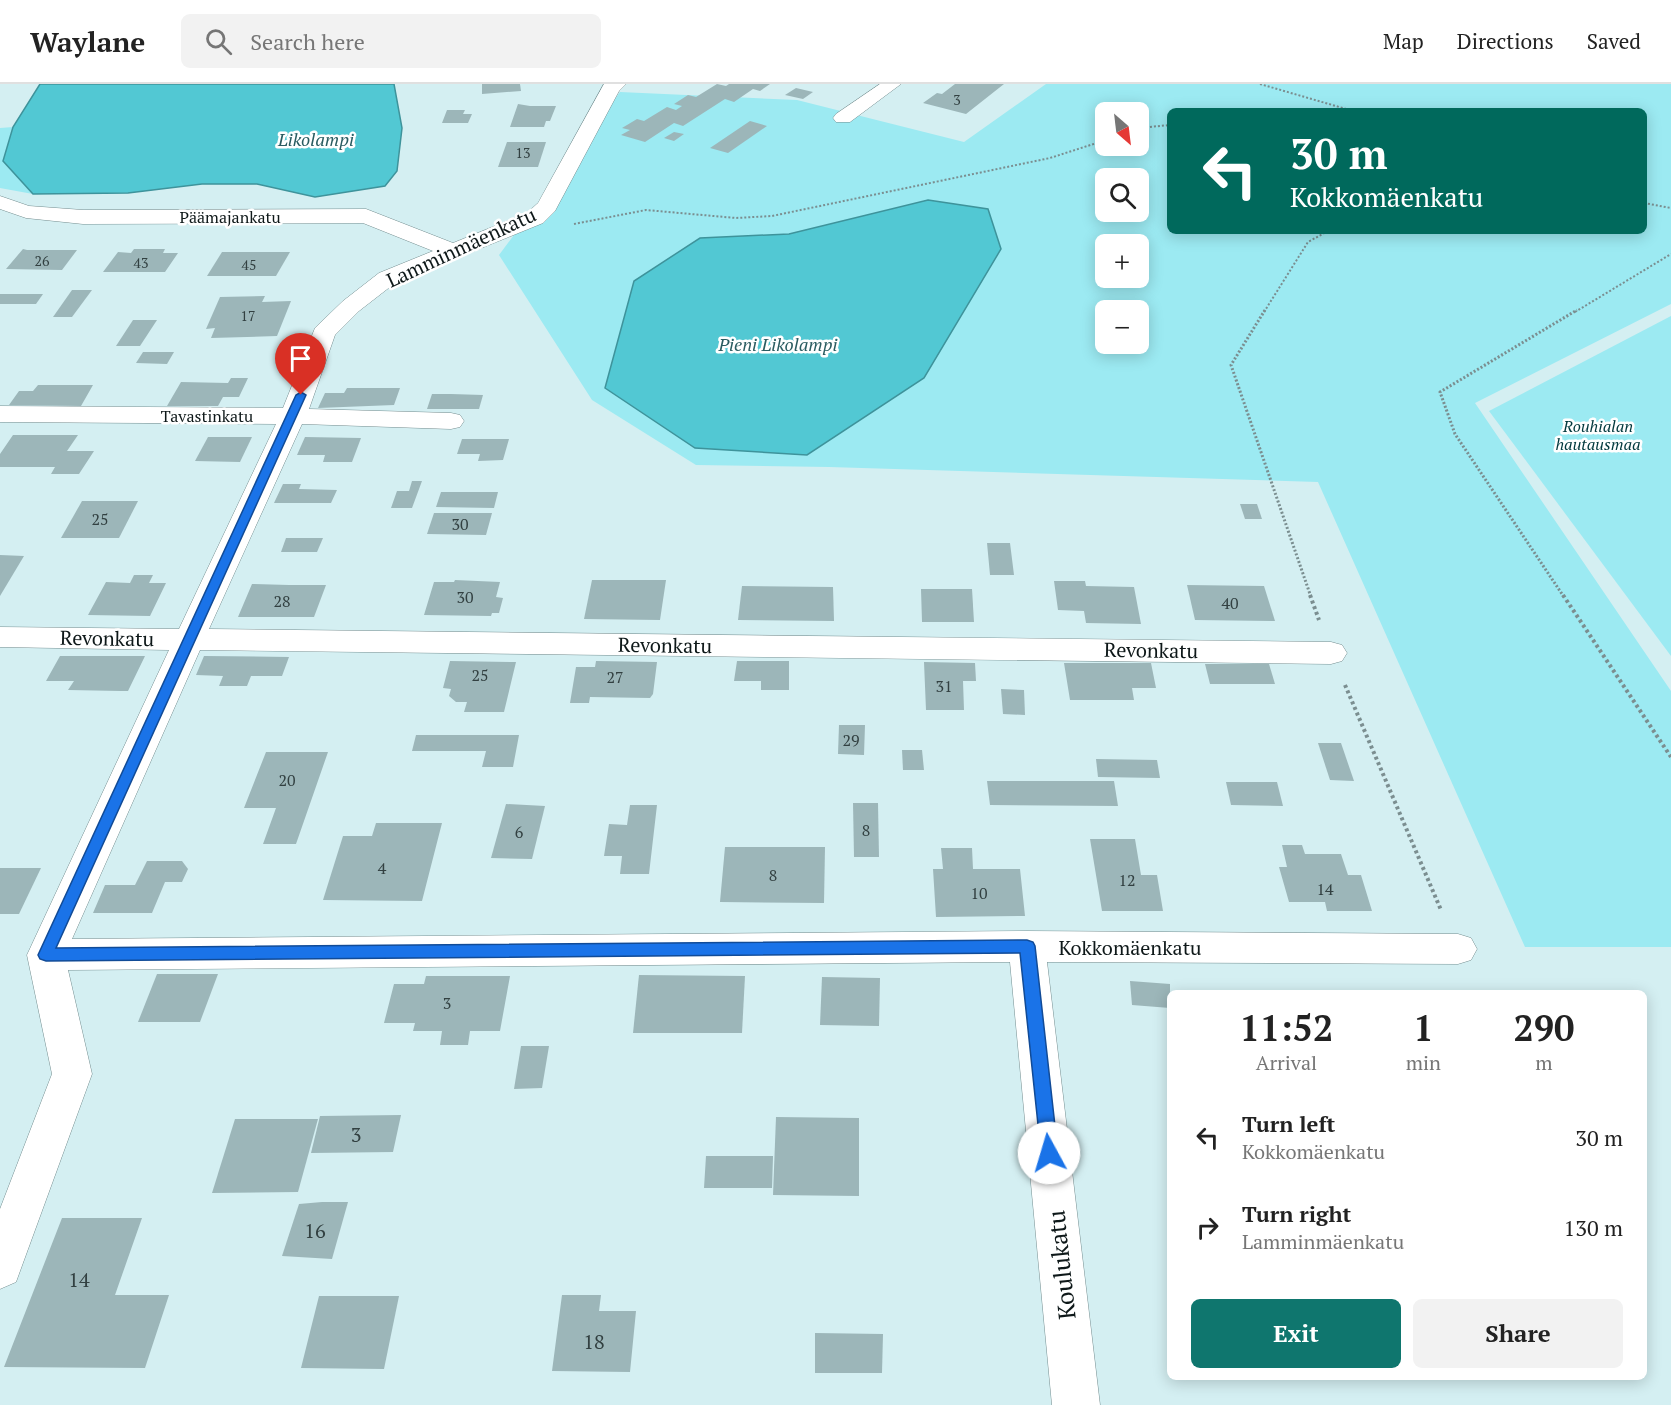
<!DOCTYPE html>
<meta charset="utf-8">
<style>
:root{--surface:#fff;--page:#f2f2f2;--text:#222;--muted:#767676;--line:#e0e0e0;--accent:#0f766e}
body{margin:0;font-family:"PT Serif",serif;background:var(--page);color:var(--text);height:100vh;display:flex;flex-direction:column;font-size:22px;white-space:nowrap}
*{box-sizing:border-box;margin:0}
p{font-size:20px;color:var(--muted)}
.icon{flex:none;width:33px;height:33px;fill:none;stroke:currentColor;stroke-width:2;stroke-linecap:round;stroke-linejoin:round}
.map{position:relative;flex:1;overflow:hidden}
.panel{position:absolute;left:1167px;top:906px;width:480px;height:390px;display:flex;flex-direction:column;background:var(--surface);border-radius:9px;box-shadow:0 3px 15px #0003}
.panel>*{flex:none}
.hud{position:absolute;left:1167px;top:24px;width:480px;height:126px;border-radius:9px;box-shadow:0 3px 15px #0003;background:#00695c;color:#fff;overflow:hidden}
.needle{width:39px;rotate:152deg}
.tools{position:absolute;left:1095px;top:18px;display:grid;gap:12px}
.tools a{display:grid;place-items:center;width:54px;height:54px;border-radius:9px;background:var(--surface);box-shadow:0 3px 15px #0003;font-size:30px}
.pin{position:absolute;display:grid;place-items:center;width:51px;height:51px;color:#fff;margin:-62px -26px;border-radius:50% 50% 50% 0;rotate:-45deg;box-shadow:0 0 6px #0007}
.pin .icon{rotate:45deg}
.me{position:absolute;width:66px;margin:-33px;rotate:354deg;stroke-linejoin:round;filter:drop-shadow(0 0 4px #0008)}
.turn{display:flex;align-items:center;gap:21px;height:126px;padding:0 24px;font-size:27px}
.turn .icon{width:78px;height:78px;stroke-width:2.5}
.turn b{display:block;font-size:42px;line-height:51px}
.eta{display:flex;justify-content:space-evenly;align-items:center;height:102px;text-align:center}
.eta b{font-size:36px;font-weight:600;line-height:42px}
.button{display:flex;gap:12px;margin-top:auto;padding:12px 24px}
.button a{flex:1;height:69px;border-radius:9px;background:var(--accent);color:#fff;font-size:24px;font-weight:600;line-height:69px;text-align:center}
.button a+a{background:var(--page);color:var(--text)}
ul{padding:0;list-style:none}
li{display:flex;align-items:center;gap:18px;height:90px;padding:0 24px}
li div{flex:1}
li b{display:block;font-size:22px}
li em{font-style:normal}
header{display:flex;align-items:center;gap:36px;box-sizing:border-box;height:84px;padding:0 30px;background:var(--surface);border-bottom:2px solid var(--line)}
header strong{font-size:28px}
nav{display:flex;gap:33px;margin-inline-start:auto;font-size:21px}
.search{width:420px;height:54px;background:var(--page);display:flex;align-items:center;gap:15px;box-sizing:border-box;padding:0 21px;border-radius:9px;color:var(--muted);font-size:22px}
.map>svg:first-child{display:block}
</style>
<header>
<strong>Waylane</strong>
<div class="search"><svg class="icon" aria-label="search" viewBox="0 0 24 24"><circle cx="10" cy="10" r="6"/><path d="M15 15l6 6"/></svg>Search here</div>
<nav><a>Map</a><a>Directions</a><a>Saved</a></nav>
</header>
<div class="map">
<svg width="1671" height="1321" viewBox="0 0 1671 1321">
<rect width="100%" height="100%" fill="#d4eff2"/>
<!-- green -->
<g fill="#9ceaf2" fill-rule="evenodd">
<path d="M1046 0H1671V220L1475 319 1671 607V863H1525L1318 398 829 383 696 381 592 316 499 171 620 8 797 16 964 58ZM1170 27H1644V147H1170ZM1106 28H1138V62H1106ZM1106 94H1138V128H1106ZM928 116 635 197 700 154 789 150ZM1106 160H1138V194H1106ZM1106 226H1138V260H1106Z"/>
<path d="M13 43 3 77 33 110 0 104V44Z"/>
<path d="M1671 232V572L1489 327Z"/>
</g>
<!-- water -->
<g fill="#52c8d3" stroke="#3e939b" stroke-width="1.5">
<path d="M40 0H394L402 44 397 87 385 102 315 113 257 100H202L128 109 33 110 3 77 13 43Z"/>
<path d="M928 116 988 125 1001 165 924 294 807 371 695 364 605 304 634 197 700 154 789 150Z"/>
</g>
<!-- building -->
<g fill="#9cb6b9">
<path d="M482 0H520L521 7 482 10Z"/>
<path d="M717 0 726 2 729 0H770L760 7 753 5 734 18 725 15 683 42 674 39 645 58 621 51 630 46 622 44 637 35 644 37 667 23 676 26 682 22 674 20 688 11 696 13Z"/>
<path d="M955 0H1004L966 30 923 19 937 9 942 10Z"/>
<path d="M796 4 813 8 803 15 785 11Z"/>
<path d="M518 20 530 22H556L550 37H546L544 43H510Z"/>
<path d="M447 26H465L463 30H472L468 39H442Z"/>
<path d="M750 37 767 42 728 69 710 64Z"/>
<path d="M674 48 684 50 674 57 664 54Z"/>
<path d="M507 58H546L538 83H498Z"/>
<path d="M23 165 27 166H77L62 186 6 185Z"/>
<path d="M134 165H165L163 169H178L165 188H103L118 168 131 169Z"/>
<path d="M222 168H290L276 192H207Z"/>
<path d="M72 206H92L72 233H53Z"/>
<path d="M0 210H43L36 220H0Z"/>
<path d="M265 212 262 218 291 217 277 252 211 254 215 244 206 245 220 213Z"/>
<path d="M133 236H157L140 262H116Z"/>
<path d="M143 268H174L167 280 136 279Z"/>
<path d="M231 294H248L239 313H223L218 322H167L181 298 228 299Z"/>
<path d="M38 301H93L81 322 9 321 19 307H33Z"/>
<path d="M347 304H400L394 321 318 324 325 309H344Z"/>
<path d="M432 310H451L483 311 479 325H427Z"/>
<path d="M13 351H78L67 367H94L79 390H51L55 383H0V370Z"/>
<path d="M208 353H252L240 378 195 377Z"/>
<path d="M305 353 361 354 352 378H323L325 371H297Z"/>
<path d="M462 355H509L503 376 478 377 480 370H457Z"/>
<path d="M412 397H422L412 424H391L397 407H409Z"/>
<path d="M283 400H301L299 405 337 406 331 419H274Z"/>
<path d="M441 408H498L494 424 436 423Z"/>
<path d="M82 417H138L119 454H61Z"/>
<path d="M1240 420H1257L1262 435H1245Z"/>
<path d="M434 429H492L486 451 427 450Z"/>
<path d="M286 454H323L317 468H281Z"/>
<path d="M987 459H1010L1014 491H990Z"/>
<path d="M0 471 24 472 0 512Z"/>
<path d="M134 491H153L149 499H166L150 532 88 531 106 498 130 499Z"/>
<path d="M455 496 500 498 496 513 503 514 499 529H492L491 532 424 531 434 498H454Z"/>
<path d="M592 496H666L660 536 584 535Z"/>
<path d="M1054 497H1085L1086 502 1134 503 1141 540 1086 539 1084 527 1058 526Z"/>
<path d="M252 500 289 501H326L314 533H238Z"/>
<path d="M1187 501 1264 502 1275 537 1195 536Z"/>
<path d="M742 502 833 503 834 537 738 536Z"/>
<path d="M921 505H972L974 538H922Z"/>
<path d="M60 572H145L128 607H121L68 606 74 597H46Z"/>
<path d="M204 572 289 573 282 592H251L247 602H219L223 592 196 591Z"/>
<path d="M450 577 516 578 504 628H464L467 618H456L449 612 451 605 443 604Z"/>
<path d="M596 577 657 578 653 610 650 614 590 613 589 619H570L576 583H595Z"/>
<path d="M737 577H789V606H761V597H734Z"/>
<path d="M924 578 975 579 976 597H963L964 626H926Z"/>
<path d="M1064 579H1151L1156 604H1132L1134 616H1070Z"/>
<path d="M1205 580H1269L1275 600H1210Z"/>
<path d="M1001 605 1024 606 1025 631 1003 630Z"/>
<path d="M839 641H865L864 671 838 670Z"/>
<path d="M416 651H519L513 683H482L486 667H412Z"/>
<path d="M1318 659H1341L1354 697 1330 696Z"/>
<path d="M902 666H922L924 686H903Z"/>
<path d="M266 668H328L296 760H263L276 724H244Z"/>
<path d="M1096 675 1157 676 1160 694 1098 693Z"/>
<path d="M987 697H1114L1118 722 990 721Z"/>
<path d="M1226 698H1277L1283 722 1231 721Z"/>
<path d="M853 719H878L879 773H854Z"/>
<path d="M506 720 545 722 532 775 491 774Z"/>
<path d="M630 721H657L649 790H620L622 772H604L609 740 627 741Z"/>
<path d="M376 739H442L422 817 323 816 343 752H372Z"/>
<path d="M1090 755H1135L1141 791H1157L1163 827H1102Z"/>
<path d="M1282 761H1302L1305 770H1341L1348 791H1361L1372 827H1327L1325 818H1289L1279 783H1287Z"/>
<path d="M725 763H825L824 819 720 818Z"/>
<path d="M941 764H972L973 785H1020L1025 832 936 833 933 785H943Z"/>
<path d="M147 777H182L188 785 182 798H165L152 829H93L105 801H135Z"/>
<path d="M0 784H41L19 830H0Z"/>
<path d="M157 890H218L200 938H138Z"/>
<path d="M639 891 745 892 742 949H633Z"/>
<path d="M426 892H510L500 947H470L468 961H440L442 947H413L415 939H384L394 900H424Z"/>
<path d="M822 893 880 894 879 942 820 941Z"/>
<path d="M1130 897 1170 900V924L1132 921Z"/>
<path d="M521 962H549L542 1004 514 1005Z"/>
<path d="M401 1031 393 1068 311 1069 320 1032Z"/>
<path d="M776 1033 859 1034V1112L773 1111Z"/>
<path d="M235 1035H318L298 1108 212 1109Z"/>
<path d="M706 1072H773L772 1104H704Z"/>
<path d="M322 1118H348L332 1175 282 1172 299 1120Z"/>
<path d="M62 1134H142L115 1211H169L145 1284 4 1283Z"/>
<path d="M562 1211H601L599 1227H636L630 1288 552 1287Z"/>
<path d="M319 1212H399L384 1285 301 1284Z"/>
<path d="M815 1249 883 1250 882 1289H815Z"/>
</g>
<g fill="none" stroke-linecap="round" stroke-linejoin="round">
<defs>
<g id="minor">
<path d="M604 0H626L619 7 555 127 543 139 395 199 359 227 335 251 309 325 451 329 460 331 464 337 460 343 451 345 302 340 209 545 1331 558 1342 561 1347 569 1342 577 1331 580 200 566 72 855 1027 847 1458 850 1471 854 1477 865 1471 876 1458 880 1047 878 1100 1321H1052L1010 878 68 886 92 990 16 1198 0 1205V1125L52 990 27 871 169 566 0 563V543L179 545 276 340 0 338V322L283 324 315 244 343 217 379 189 433 167 363 139 83 140 26 134 0 125V112L29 122 83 126 366 125 453 159 527 129 538 119Z"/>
<path d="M880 0H901L850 38H836L833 34 836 30Z"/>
</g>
</defs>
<!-- minor casing -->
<use href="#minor" stroke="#758e90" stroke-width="1"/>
<!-- path-far2 -->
<g stroke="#7b8e90" stroke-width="2" stroke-dasharray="2 2" stroke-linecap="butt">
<path d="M1260 0 1353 27"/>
<path d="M1138 44 1170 41"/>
<path d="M1644 119 1671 124"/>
<path d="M574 140 646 126 736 134 772 132 1050 74 1106 56"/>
<path d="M1264 228 1308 158 1328 147"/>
<path d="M1575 228 1671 170"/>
</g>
<!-- path-far1 -->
<g stroke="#7b8e90" stroke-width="3" stroke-dasharray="2 2" stroke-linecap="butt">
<path d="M1265 226 1231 281 1311 513"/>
<path d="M1564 513 1455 350 1440 308 1577 226"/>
</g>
<!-- path -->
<g stroke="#7b8e90" stroke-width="4" stroke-dasharray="3 3" stroke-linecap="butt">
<path d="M1310 511 1319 536"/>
<path d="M1563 511 1671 673"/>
<path d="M1345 601 1441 826"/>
</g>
<!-- minor -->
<use href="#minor" fill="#fff" fill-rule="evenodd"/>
</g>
<!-- route -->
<path fill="#1a73e8" stroke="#114b97" stroke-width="1.5" d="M301 308 306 311 56 864 1027 856 1033 858 1035 862 1058 1069 1055 1074 1049 1077 1043 1074 1041 1069 1020 869 46 877 40 875 38 871 296 311Z"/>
<g text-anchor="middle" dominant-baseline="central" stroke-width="5" stroke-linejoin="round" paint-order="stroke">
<!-- far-number labels -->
<g font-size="14" fill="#324041">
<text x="957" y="15">3</text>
<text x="523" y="68">13</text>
<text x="42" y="176">26</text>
<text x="141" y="178">43</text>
<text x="249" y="180">45</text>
<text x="248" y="231">17</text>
</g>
<!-- far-street labels -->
<g font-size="16" fill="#0e1819" stroke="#fff">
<text x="230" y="133">Päämajankatu</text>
<text x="207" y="332">Tavastinkatu</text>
</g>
<!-- far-park labels -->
<g font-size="16" font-style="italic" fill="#00383d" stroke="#fff">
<text x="1598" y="342">Rouhialan<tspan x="1598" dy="18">hautausmaa</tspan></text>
</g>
<!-- number labels -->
<g font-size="16" fill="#324041">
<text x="100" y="435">25</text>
<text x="460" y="440">30</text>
<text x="465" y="513">30</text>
<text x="282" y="517">28</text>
<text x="1230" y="519">40</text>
<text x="480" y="591">25</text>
<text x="615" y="593">27</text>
<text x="944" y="602">31</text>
<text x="851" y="656">29</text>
<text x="287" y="696">20</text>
<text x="866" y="746">8</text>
<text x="519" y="748">6</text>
<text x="382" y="784">4</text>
<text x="773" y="791">8</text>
<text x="1127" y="796">12</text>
<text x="1325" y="805">14</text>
<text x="979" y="809">10</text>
<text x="447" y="919">3</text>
</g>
<!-- far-water labels -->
<g font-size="18" font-style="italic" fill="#2a5c61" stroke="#fff">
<text x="316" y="55">Likolampi</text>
<text x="778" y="260">Pieni Likolampi</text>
</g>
<!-- street labels -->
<g font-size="20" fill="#0e1819" stroke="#fff">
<text transform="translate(461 163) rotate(-25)">Lamminmäenkatu</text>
<text transform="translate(107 554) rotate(1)">Revonkatu</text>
<text transform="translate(665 561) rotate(1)">Revonkatu</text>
<text transform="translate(1151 566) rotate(1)">Revonkatu</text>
<text x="1130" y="863">Kokkomäenkatu</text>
</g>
<!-- near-number labels -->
<g font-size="20" fill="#324041">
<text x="356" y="1050">3</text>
<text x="315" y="1146">16</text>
<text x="79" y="1195">14</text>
<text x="594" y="1257">18</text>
</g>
<!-- near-street labels -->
<g font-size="24" fill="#0e1819" stroke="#fff">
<text transform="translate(1061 1181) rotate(-96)">Koulukatu</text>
</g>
</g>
</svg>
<div class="tools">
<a><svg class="needle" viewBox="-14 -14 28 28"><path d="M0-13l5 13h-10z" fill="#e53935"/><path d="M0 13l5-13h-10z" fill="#767676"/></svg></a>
<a><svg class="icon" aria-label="search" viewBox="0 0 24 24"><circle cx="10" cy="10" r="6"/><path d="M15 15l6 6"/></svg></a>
<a>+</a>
<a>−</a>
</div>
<div class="pin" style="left:301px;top:311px;background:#d93025"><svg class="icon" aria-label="arrive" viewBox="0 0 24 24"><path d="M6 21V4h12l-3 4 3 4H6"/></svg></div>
<svg class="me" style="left:1049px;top:1069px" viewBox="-20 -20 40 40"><circle r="19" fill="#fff"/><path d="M0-13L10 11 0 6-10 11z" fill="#1a73e8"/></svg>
<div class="hud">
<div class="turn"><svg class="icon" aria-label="left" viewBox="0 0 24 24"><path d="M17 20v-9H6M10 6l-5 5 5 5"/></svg><div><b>30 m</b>Kokkomäenkatu</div></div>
</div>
<section class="panel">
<div class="eta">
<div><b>11:52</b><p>Arrival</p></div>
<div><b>1</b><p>min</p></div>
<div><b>290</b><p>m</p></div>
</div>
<ul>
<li><svg class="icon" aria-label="left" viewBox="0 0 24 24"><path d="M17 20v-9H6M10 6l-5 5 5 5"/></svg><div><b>Turn left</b><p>Kokkomäenkatu</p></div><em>30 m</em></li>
<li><svg class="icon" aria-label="right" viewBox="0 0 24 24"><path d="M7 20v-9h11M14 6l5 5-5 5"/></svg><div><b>Turn right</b><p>Lamminmäenkatu</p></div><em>130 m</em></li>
</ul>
<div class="button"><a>Exit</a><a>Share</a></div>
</section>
</div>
